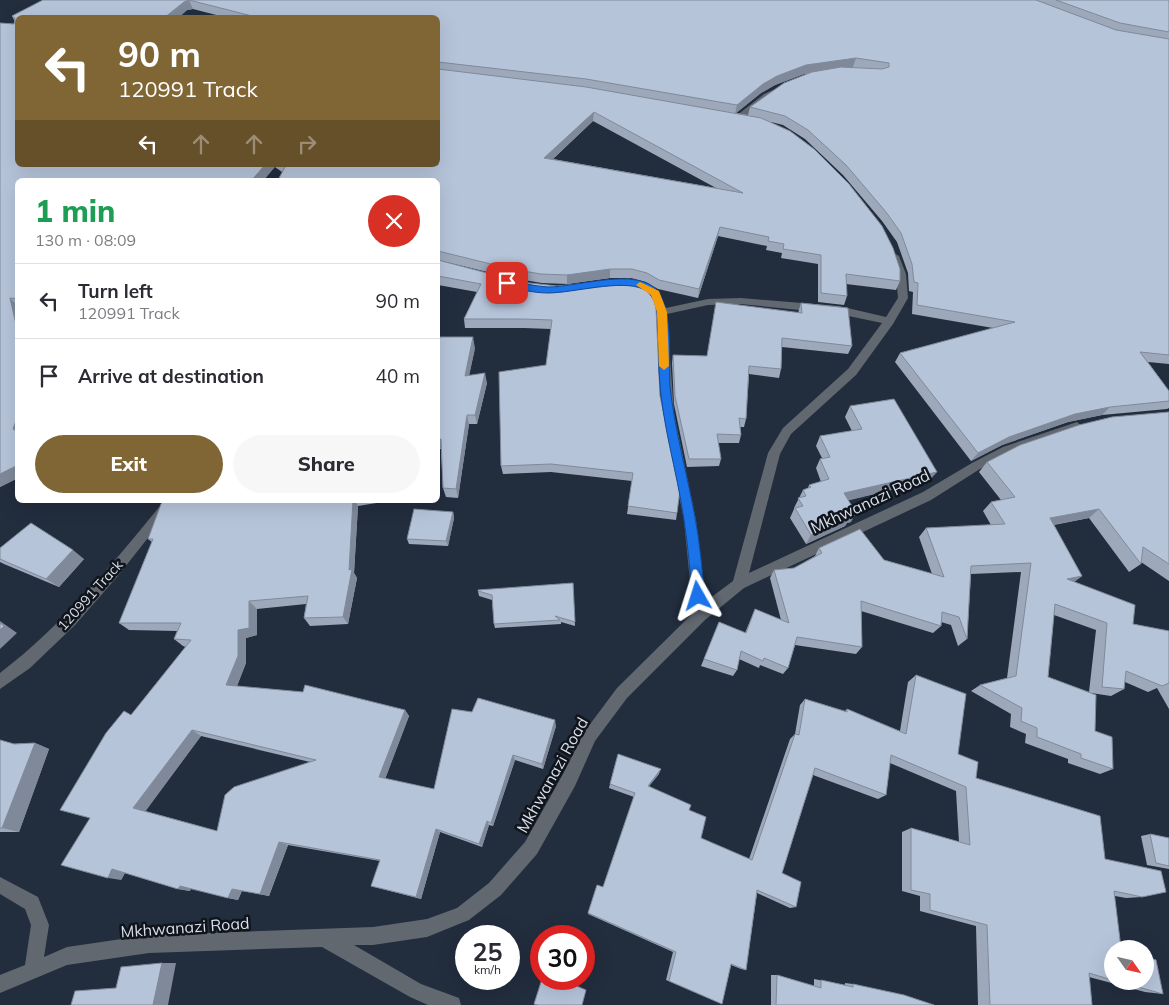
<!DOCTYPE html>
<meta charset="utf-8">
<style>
:root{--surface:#fff;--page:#f7f7f7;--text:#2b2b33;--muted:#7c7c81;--line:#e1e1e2;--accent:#806535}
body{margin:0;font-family:Mulish,sans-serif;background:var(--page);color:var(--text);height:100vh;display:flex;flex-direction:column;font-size:19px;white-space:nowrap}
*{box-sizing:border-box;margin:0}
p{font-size:16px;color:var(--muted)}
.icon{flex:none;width:28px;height:28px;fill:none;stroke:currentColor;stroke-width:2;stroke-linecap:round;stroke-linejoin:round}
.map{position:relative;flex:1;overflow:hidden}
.panel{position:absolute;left:15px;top:178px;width:425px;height:325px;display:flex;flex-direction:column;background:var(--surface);border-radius:8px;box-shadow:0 5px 20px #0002}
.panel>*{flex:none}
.banner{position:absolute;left:15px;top:15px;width:425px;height:152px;border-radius:8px;box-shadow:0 5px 20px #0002;background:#806535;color:#fff;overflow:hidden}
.needle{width:32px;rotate:124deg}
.fabs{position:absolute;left:1104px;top:940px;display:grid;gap:10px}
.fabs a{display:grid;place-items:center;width:50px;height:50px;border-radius:50%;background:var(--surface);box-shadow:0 5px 20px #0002;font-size:25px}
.speed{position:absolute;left:455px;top:925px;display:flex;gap:10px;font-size:25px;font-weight:700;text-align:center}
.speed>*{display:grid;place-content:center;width:65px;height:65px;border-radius:50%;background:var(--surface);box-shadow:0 5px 20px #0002;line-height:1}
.speed small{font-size:12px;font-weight:400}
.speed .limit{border:8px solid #d22;background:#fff;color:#111}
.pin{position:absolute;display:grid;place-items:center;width:42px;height:42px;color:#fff;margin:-21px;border-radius:10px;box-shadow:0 2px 8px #0006}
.me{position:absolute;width:55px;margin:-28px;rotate:354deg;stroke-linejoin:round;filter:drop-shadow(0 0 4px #0008)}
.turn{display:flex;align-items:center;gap:18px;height:105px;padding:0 20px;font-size:22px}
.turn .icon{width:65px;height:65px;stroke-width:2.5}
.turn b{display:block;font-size:35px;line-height:42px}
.lanes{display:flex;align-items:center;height:48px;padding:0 20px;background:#0003;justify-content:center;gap:25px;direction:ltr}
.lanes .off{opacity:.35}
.round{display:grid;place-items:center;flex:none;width:52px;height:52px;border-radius:26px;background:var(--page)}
.overview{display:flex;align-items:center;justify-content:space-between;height:85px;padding:0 20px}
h1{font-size:30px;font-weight:800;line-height:38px;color:#1e9e55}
.primary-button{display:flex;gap:10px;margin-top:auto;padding:10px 20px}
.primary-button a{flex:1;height:58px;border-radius:30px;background:var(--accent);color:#fff;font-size:20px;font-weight:800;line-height:58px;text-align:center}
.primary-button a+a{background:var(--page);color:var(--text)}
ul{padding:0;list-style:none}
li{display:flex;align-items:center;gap:15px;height:75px;padding:0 20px;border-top:1px solid var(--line)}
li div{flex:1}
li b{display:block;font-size:19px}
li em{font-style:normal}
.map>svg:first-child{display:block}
</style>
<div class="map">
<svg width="1169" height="1005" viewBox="0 0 1169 1005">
<rect width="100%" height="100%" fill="#222d3e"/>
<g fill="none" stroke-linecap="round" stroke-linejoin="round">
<!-- street -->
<g fill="#626870" fill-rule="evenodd">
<path d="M786 84H789V88L764 101 742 120H736V116L764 94Z"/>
<path d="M894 253 899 256 906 274 908 298 893 324 856 375 791 434 780 454 749 573 923 492 972 463 1003 447 1077 422 1083 427 1081 430 1011 453 980 469 931 500 744 588 705 620 627 698 595 741 575 786 537 854 501 895 469 920 427 937 373 945H354L421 984 459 998 461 1005H428L410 997 322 947 149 953 67 965 0 993V975L25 965 31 925 25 909 0 894V877L38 897 49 925 44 957 67 947 149 935 373 927 427 919 457 908 489 883 525 842 563 774 585 731 617 688 693 613 684 520 662 413 657 312 651 295 642 289 632 287V283C653 278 660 292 666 308L708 299 741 298 839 306 886 317 898 298 896 274 889 256ZM741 304 839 314 882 323 848 369 783 428 768 453 733 581 705 602 696 520 674 413 667 314 708 305Z"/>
<path d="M165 500H178L117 577 75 625 30 668 0 689V673C64 624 114 562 165 500Z"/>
</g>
</g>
<!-- wall -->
<g fill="#9da9bb" fill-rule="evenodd">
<path d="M43 0H1169V364L1148 362 1169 391V408L1167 409 1102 415 1068 422 1002 445 971 461 895 362 900 353 993 328 912 314 913 292 909 291 908 273 897 242 882 221 843 175 805 139 783 125 771 122 900 281 896 290 846 284 847 296 844 305 818 302V264L781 258 782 253 766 250 767 246 718 236 698 298 658 289 646 282 631 278H610L567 284 542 283 512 278 438 260V180L282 172 275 167 18 180V478L0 487V23L14 24V20L12 16ZM193 9 228 18H438V165H18V18H178L187 10ZM804 74H808L750 107 748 115 736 113 761 93 775 85ZM593 121 716 188 553 159Z"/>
<path d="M438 260 521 282 660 396 677 513 676 520 627 514 632 481 551 472 503 474 501 466 546 365 551 329 524 328H465L464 319 477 292 438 285Z"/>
<path d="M801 303 852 346 848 354 782 347 781 369 779 378 749 374 746 419 744 427H740L741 435 739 443H718L721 459 719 466 687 467 674 404 672 363 673 355 707 356 798 313Z"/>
<path d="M475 348 469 375 487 383 477 424H469L458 498 446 497 443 488 441 449H438Z"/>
<path d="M850 406 929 481 848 500 851 522 847 523 845 526 806 544 790 518 794 509V508L803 490 808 488 809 485 821 482 816 468 820 459 822 458 816 446 820 436 852 431 845 417Z"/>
<path d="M1169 412V581L1141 562V564L1129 572 1089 518 1054 525 1082 576 1074 582 1133 624 1169 631V709L1157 688 1148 692 1125 682 1124 689 1111 696 1091 693 1095 731 1113 769 1100 774 1068 763V759L1025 743 1026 734 1010 727 1011 714 971 691 980 685 1007 678 1021 572 971 574 967 639 958 646 951 625 941 622V626L933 633 861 611 862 647 856 654 795 645 788 668 783 674 760 665 759 668 739 659 737 670 733 676 701 666 719 622 745 633 755 609 781 620 770 578 774 570 794 568 815 556 819 548 884 560 932 574 919 537 926 528 991 525 983 511 991 502 1001 500 979 472 987 462ZM1054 615 1096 630 1089 692 1048 677Z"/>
<path d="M164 500H395L358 506 354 573 357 578 348 624 310 626 304 618 306 604 257 609V635L246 638V663L237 686 405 710 409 716 385 779 434 789 556 726 543 769 515 760 493 826 489 825 482 847 440 832 421 899 371 886 380 861 288 845 269 896 242 891 238 900 228 898 191 888 190 891 178 889 125 873 121 880 90 818 131 715 186 647 183 646 174 639 177 631 129 630 119 623 152 542 148 539ZM201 736 310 762 217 831 145 811Z"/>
<path d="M453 512 454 518 448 546 409 544 407 539Z"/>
<path d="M0 548 84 559 59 587 4 564 0 562Z"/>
<path d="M573 583 575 626 561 622V624L495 628 494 624 492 600 479 596 478 591Z"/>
<path d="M916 675 958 754 976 778 1105 859 1142 897 1126 898 1115 896 1112 949V981H1145L1163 994 1145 992 1089 977 1092 1005H978L976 926 920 911V896L902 891V832L911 828 959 842 956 791 890 763 886 795 878 799 813 775 782 873 796 907 790 908 757 893 746 970 741 969 731 965 722 1004 666 980 673 952 588 914 597 885 603 887 634 797 609 788 610 784 659 774 649 786 689 810 701 838 749 859 790 739 795 734 800 705 805 699 845 711 847 709 900 731 908 682Z"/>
<path d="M0 740 14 744 35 743 49 749 19 832H0Z"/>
<path d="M1150 834 1169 838V869L1147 865 1141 836Z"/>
<path d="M771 975H777L814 986V979L845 985V983L853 984 934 1005H771Z"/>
</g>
<!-- shaded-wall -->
<g fill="#7f8999">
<path d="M189 0 193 9 187 10 178 18H164L184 2Z"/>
<path d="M856 58 853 67 804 74 775 85 761 93 735 114 737 105 763 84 777 76 806 65Z"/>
<path d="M594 112 593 121 544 167V158Z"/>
<path d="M265 165H275V167L264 180H252Z"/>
<path d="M720 227 718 236 698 298 699 289Z"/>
<path d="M610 269V278L567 284V275Z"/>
<path d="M10 298 18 306V333Z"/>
<path d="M473 337 475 348 467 386 465 376Z"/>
<path d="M485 373 487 383 477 424 475 415Z"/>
<path d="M1110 407 1102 415 1068 422 1002 445 971 461 978 453 1009 437 1075 414Z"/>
<path d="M18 415V433L13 429Z"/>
<path d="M467 415 469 424 458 498 456 489Z"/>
<path d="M441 439 443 448 438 449V440Z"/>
<path d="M18 465V478L0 487V474Z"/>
<path d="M937 472 929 481 838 503 844 493Z"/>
<path d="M353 500H355L358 506 354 573 357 578 348 624 343 617 349 570Z"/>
<path d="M1099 509 1089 518 1041 527 1050 518Z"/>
<path d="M453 512 454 518 448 546 446 541Z"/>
<path d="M856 513 851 522 847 523 845 526 806 544 811 535 849 515Z"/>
<path d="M73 550 84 559 59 587 46 579Z"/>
<path d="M1082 576 1071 584 1067 579Z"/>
<path d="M249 601 257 609V635L246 638V663L235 691 226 685 238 630Z"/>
<path d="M0 621 17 633 0 649Z"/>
<path d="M405 710 409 716 384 782 379 777Z"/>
<path d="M555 720 556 726 543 769 542 764Z"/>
<path d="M192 730 201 736 145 812 133 808Z"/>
<path d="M35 743 49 749 19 832 2 828Z"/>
<path d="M513 755 515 760 493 826 491 823Z"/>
<path d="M661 769 659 774 646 790 648 786Z"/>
<path d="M487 821 489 825 482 847 479 844Z"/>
<path d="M436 829 440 832 421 899 416 897Z"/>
<path d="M279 842 288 845 269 896 260 894Z"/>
<path d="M112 869 126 871 121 880 108 878Z"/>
<path d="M180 886 191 887 190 891 178 889Z"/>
<path d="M232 889 242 890 238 900 228 898Z"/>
<path d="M162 963H176L168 1005H153Z"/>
</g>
<!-- building -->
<g fill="#b6c4da" stroke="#7f8999" fill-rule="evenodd">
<path d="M43 0H1036L1116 30 1169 39V355L1140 352 1169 391V401L1110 407 1075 414 1009 437 978 453 900 353 1015 322 917 305 918 283 914 282 912 264 901 233 886 212 846 165 808 130 785 116 750 107 784 83 812 72 841 67 882 69 889 67V63L856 58 806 65 777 76 763 84 737 105 586 79 438 62V18H260L189 0 184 2 164 18H18V165H265L252 180H18V299L10 298 18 333V415L13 429 18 432V465L0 474V23L14 24 15 18 12 16Z"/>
<path d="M1056 0H1169V32L1120 23Z"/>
<path d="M438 69 586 87 761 118 790 131 814 149 849 184 882 226 893 248 900 269V281L846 274 847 296 821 293V255L783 249 784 244 768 241 769 237 720 227 699 289 659 280 647 273 632 269H610L567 275 541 274 511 269 438 251V180H278L285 167 282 165H438ZM594 112 743 193 544 158Z"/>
<path d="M438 260 521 282 557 286 629 279 642 282 651 290 656 308 660 396 680 490 677 513 628 506 633 473 551 464 501 466 499 372 546 365 552 320 523 319H464L481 284 438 276Z"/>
<path d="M716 302 802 313 801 303 848 308 852 346 782 338 781 369 749 366 746 419 739 418 741 435 717 434 721 459H689L675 396 673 355 707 356Z"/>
<path d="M440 337H473L465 376 485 373 475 415H467L456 489 443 488 441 439 438 440V347Z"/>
<path d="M894 399 937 472 844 493 856 513 849 515 851 517 811 535 795 508 803 506 798 498 806 496 803 490 811 487 809 485 829 479 820 459 830 457 820 436 862 429 850 406Z"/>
<path d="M1169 412V564L1143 547 1141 564 1099 509 1050 518 1082 576 1067 579 1135 605 1133 624 1169 631V683L1162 686 1126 671 1124 689 1102 687 1107 623 1055 604 1048 677 1096 695 1095 731 1112 737 1113 769 1081 758V754L1037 737V728L1021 721 1022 708 980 685 1016 676 1031 563 971 566 967 639 959 617 942 612 941 626 861 601 862 647 797 637 788 668 764 658 763 661 741 651 737 670 704 659 719 622 746 633 755 609 789 623 774 570 794 568 822 553 819 548 860 529 884 560 944 577 926 528 1005 524 991 502 1015 497 987 462 1020 445 1079 425 1112 417Z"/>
<path d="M164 500H353L349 570 352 569 343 617 304 618 308 596 249 601V628L238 630V656L226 685 303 692 305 685 405 710 379 777 434 789 452 709 472 712 478 698 555 720 542 764 513 755 491 823 487 821 479 844 436 829 416 897 371 886 380 860 279 842 260 894 232 889 228 898 180 886 178 889 112 869 108 878 61 865 90 818 60 810 106 733 124 711 131 715 191 640 174 639 181 623H119L153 539H148L161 504ZM192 730 316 760 234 787 225 795 217 831 133 808Z"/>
<path d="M414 509 453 512 446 541 407 539Z"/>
<path d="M31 523 73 550 46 579 0 559V548Z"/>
<path d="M573 583 575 622 555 616 560 620 494 624 492 595 478 591V590Z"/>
<path d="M0 623 4 626 0 630Z"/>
<path d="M916 675 966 694 958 754 978 762 976 778 1100 816 1105 859 1161 871 1166 892 1142 897 1114 891 1121 948 1123 949H1112V980L1089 973 1092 1005H990L987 925 930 910V894L911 890V828L970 845 966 787 891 755 886 795 815 768 782 873 801 882 796 907 757 890 746 970 731 964 722 1004 669 981 676 952 588 913 597 885 603 887 635 793 610 784 618 754 661 769 648 786 691 805 689 810 706 817 701 838 752 860 795 734 799 735 805 699 847 712V709L906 734Z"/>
<path d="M0 740 14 744 35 743 2 828H0Z"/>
<path d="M1150 834 1169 838V866L1156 863Z"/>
<path d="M1145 956 1156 960 1163 994 1117 981H1145Z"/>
<path d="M162 963 153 1005H71L75 991 116 988 121 967Z"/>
<path d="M777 975 821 988V980L853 987V984L904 995 934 1005H776Z"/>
<path d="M542 979H560L586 990 582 1005H538L534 1004Z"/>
</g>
<!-- route -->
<path fill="#1a73e8" stroke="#114b97" d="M507 280C520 283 534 286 548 287 576 287 622 271 649 284 676 298 668 360 670 387 675 431 687 474 695 517 700 543 702 570 705 596L703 600 698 602 694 600 692 596C690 571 688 545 684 520 677 470 661 422 659 371 658 350 665 298 643 289 621 279 573 293 548 293 533 293 518 289 503 285L502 283Z"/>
<!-- slow -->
<path fill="#f59e0b" d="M640 282 659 291 667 312 669 366 664 370 659 366 657 312 651 295 636 285Z"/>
<g text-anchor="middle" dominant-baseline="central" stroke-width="5" stroke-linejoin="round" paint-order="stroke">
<!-- street labels -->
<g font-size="14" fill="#d9dfeb" stroke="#10151c">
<text transform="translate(90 595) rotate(-48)">120991 Track</text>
</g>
<!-- near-street labels -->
<g font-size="16" fill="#d9dfeb" stroke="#10151c">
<text transform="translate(870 501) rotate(-25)">Mkhwanazi Road</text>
<text transform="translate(552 775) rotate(-61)">Mkhwanazi Road</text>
<text transform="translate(185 927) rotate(-4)">Mkhwanazi Road</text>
</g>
</g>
</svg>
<div class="fabs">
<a><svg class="needle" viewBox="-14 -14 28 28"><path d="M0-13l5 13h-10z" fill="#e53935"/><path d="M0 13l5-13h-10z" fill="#7c7c81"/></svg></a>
</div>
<div class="speed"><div>25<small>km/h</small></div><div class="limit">30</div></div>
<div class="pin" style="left:507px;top:283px;background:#d93025"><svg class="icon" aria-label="arrive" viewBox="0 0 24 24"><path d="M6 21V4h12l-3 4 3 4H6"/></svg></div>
<svg class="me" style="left:698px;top:596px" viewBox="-20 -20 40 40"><path d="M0-17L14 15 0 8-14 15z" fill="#1a73e8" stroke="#fff" stroke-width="4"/></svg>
<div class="banner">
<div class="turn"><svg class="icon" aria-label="left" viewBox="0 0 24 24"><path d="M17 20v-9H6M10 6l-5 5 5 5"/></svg><div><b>90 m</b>120991 Track</div></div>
<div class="lanes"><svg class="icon" aria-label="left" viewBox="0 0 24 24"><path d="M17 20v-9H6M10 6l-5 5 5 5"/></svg><svg class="icon off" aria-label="ahead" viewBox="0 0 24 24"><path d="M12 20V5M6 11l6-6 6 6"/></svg><svg class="icon off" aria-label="ahead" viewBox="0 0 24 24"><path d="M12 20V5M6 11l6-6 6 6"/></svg><svg class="icon off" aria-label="right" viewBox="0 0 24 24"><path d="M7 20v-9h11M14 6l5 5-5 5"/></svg></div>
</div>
<section class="panel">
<div class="overview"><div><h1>1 min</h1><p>130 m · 08:09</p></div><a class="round" style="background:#d93025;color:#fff"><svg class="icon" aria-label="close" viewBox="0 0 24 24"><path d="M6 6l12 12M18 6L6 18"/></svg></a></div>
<ul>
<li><svg class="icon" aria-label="left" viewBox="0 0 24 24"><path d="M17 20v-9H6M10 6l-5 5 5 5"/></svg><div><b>Turn left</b><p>120991 Track</p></div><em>90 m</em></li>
<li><svg class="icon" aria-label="arrive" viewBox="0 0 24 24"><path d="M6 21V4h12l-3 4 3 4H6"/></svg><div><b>Arrive at destination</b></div><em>40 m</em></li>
</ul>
<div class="primary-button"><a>Exit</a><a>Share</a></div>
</section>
</div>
